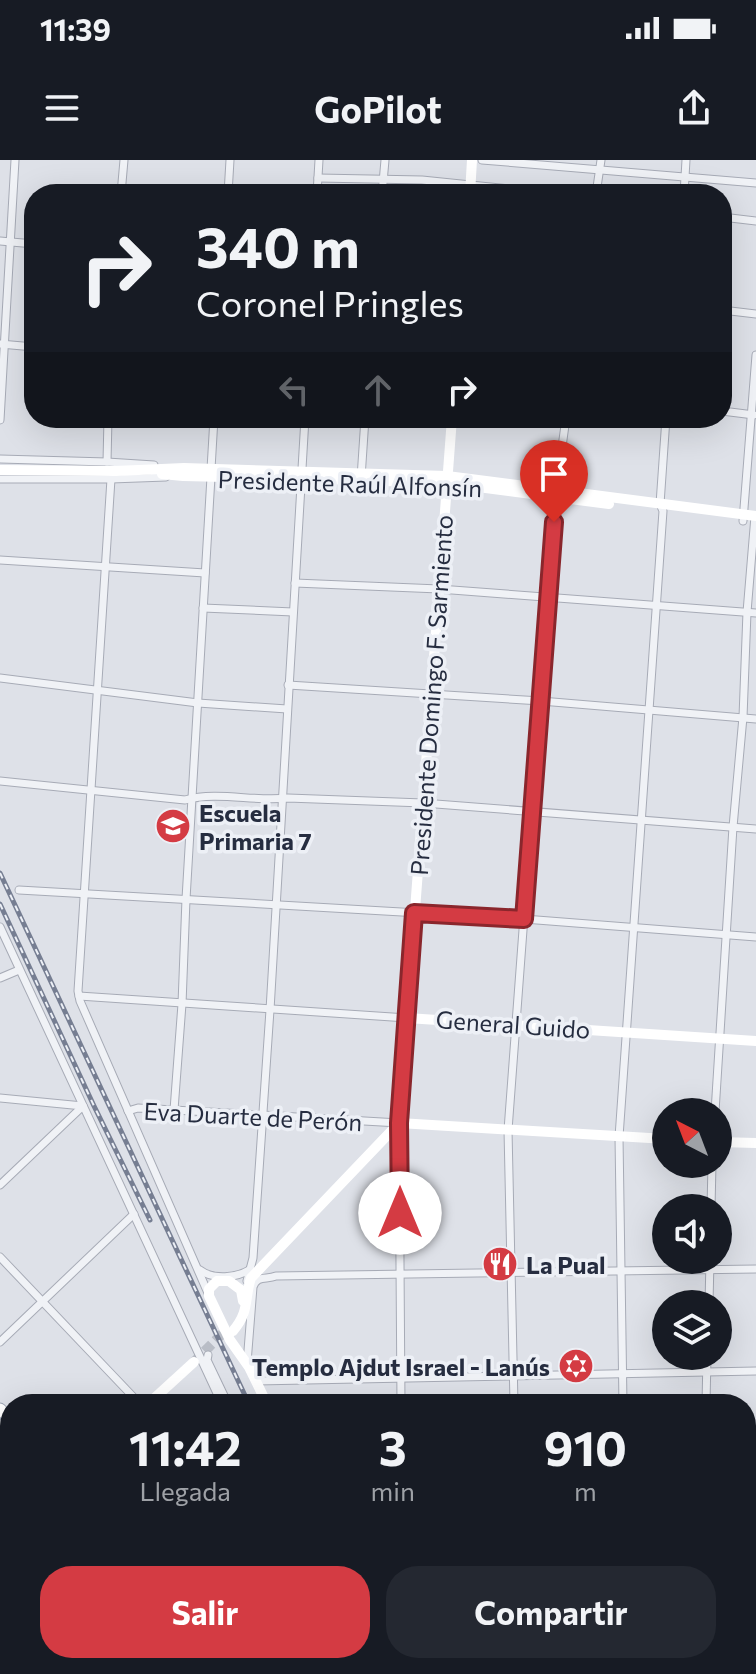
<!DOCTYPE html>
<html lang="es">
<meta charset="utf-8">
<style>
:root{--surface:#171b24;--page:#242831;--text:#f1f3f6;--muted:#9ea1a6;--accent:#d43b43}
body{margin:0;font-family:Commissioner,sans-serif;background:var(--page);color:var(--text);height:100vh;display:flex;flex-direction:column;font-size:30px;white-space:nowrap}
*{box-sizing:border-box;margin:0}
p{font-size:26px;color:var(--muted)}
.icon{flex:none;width:44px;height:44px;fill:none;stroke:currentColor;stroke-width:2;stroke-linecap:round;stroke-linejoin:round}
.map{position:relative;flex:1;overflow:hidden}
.sheet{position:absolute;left:0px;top:1234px;width:756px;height:280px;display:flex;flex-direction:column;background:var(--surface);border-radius:32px 32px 0 0;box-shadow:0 8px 32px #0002}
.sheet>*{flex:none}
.hud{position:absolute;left:24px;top:24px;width:708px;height:244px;border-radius:32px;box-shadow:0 8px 32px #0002;background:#171b24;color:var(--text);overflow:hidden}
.needle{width:52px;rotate:318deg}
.buttons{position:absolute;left:652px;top:938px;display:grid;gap:16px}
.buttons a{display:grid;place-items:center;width:80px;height:80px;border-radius:50%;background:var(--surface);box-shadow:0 8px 32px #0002;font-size:40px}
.pin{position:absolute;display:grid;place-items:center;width:68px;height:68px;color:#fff;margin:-82px -34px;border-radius:50% 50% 50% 0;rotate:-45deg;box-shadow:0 0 8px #0007}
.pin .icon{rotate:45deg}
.me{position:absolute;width:88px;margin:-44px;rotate:0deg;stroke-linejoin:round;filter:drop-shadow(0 0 6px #0008)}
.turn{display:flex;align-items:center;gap:28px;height:168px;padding:0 40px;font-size:36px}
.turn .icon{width:104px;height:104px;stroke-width:2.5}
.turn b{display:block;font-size:56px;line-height:68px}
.lanes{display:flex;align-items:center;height:76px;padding:0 40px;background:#0003;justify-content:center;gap:40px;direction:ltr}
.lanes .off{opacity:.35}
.eta{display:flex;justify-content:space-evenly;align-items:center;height:136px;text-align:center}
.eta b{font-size:48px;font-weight:700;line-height:56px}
.action{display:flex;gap:16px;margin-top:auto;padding:16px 40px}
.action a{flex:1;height:92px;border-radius:32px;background:var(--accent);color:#fff;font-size:32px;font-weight:700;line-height:92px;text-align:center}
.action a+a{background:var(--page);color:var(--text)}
.status{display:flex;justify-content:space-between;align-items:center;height:56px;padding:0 40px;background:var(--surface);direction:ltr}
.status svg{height:22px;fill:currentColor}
header{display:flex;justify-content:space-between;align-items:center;height:104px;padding:0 40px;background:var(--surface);font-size:36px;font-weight:700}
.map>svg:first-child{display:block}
</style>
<div class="status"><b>11:39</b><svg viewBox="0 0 49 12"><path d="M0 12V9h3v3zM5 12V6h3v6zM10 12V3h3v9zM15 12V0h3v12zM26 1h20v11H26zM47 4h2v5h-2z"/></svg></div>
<header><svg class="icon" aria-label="menu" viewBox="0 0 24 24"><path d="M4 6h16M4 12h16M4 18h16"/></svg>GoPilot<svg class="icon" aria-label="share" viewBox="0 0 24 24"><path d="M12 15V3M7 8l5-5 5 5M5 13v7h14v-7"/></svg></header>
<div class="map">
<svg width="756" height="1514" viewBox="0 0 756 1514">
<rect width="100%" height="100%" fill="#dee1e8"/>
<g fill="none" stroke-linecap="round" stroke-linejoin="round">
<!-- secondary-tunnel -->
<path stroke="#b9bdc6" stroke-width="10" stroke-dasharray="10 5" stroke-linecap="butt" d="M194 1202 229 1167"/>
<defs>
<g id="street">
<path d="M482 0 756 23"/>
<path d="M318 18 422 20 510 29"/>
<path d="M121 34 124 0"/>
<path d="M228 34 230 0"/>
<path d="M317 34 319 0"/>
<path d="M382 34 385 0"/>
<path d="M596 34 601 0"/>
<path d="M684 34 686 0"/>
<path d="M722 57 756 61"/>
<path d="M0 81 34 84"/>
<path d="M722 150 756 154"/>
<path d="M0 184 34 187"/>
<path d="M722 251 754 255"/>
<path d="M0 260 15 0"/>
<path d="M0 299 107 302 154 305"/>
<path d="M107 302 108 258"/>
<path d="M211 309 214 258"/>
<path d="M361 318 365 258"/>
<path d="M0 319H111L166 317"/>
<path d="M111 319 78 831 80 841 208 1133"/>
<path d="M743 361 756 195"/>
<path d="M0 400 205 413"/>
<path d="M295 423 439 429 756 453"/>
<path d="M203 448 293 452"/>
<path d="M0 518 198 543 287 549"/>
<path d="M288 525 541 541 756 559"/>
<path d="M0 621 185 640C218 631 254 642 288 638L423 643 756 669"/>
<path d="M19 730 524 759 756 777"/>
<path d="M0 767 222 1244"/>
<path d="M0 818 19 810"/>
<path d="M79 836 407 858"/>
<path d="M0 938 83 946"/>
<path d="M174 950 182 844 186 739 211 317"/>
<path d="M128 951 138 948 174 950 399 963 401 1244"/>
<path d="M715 952 733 667 743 557 747 452 755 356"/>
<path d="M0 1025 83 946"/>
<path d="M711 1048 712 1004"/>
<path d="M0 1097 140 1244"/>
<path d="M200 1110C213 1120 237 1118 251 1109"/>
<path d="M247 1121 253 1098 270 850 305 258"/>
<path d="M709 1144 710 1100"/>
<path d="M0 1182 134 1054"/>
<path d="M208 1195 207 1200 228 1244"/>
<path d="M247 1203 253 1127C257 1115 266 1120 276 1116L756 1109"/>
<path d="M256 1221 756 1211"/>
<path d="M514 1244 508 970 556 330 566 258"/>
<path d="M623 1244 619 977 663 351 660 344 666 258"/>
<path d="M706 1244 707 1196"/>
<path d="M746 1313H756"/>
<path d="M0 1317 10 1307"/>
<path d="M0 1416 10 1427"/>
<path d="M746 1417H756"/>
<path d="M0 1487 10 1477"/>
<path d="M85 1504 94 1514"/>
<path d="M518 1504V1514"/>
<path d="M627 1504 628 1514"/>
<path d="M101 1514 111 1504"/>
<path d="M269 1514 287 1504"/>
<path d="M700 1514 701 1504"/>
</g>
<g id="primary">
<path d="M0 1249 10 1259"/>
<path d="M0 1265 10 1275"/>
<path d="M226 1504 236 1514"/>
<path d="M242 1504 252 1514"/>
</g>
</defs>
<!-- street casing -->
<use href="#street" stroke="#a7abb6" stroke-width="9"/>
<!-- primary casing -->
<use href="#primary" stroke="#9ca4b4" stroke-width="13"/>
<!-- street -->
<use href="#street" stroke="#f0f2f6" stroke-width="7"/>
<!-- secondary -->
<g stroke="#fff" stroke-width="10">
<path d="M470 34 472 0"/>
<path d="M0 310 116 311 184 308 447 316 756 356"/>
<path d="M162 314 183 316 361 320 454 324"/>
<path d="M478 327 609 344"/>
<path d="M407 858 756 881"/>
<path d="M399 963 452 258"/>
<path d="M399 963 666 979"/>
<path d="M718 982 756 983"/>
<path d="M243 1141 241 1130 229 1121H217L209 1129V1136L230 1180 249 1207 267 1244"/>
<path d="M233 1171C250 1151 244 1139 251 1118L399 963"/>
<path d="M148 1244 194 1202"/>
<path d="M389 1504 393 1514"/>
</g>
<!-- primary -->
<use href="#primary" stroke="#fff" stroke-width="11"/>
<defs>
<g id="rail">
<path d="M0 713 249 1244"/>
<path d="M0 744 94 946 150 1060"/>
<path d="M354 1504 359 1514"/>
<path d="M374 1504 379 1514"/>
</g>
</defs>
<!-- rail casing -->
<use href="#rail" stroke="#767e92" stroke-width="5"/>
<!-- rail -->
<use href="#rail" stroke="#edf0f6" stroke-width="2" stroke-dasharray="6" stroke-linecap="butt"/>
</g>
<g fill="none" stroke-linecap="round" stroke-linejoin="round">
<defs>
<path id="route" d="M400 1053 399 963 414 753 524 759 554 362"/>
</defs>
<!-- route casing -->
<use href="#route" stroke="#8a262c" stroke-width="20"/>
<!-- route -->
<use href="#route" stroke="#d43b43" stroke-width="14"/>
</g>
<!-- icons -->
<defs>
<symbol id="school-disc" viewBox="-11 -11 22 22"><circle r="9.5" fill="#d43b43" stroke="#edf0f6"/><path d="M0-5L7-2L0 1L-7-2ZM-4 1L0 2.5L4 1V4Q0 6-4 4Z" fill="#fff"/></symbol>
<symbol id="restaurant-disc" viewBox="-11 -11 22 22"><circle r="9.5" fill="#d43b43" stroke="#edf0f6"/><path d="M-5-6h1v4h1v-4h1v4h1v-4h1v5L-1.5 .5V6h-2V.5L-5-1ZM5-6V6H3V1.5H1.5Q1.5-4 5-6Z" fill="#fff"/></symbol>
<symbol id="synagogue-disc" viewBox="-11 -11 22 22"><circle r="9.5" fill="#d43b43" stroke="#edf0f6"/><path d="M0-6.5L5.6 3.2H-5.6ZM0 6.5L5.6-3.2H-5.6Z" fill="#fff"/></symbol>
</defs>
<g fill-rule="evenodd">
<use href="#school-disc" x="153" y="646" width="40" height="40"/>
<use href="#restaurant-disc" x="480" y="1084" width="40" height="40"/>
<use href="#synagogue-disc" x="556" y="1186" width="40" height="40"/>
</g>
<g text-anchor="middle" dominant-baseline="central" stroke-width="7" stroke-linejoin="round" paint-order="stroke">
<!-- street labels -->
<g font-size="24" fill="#262d40" stroke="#edf0f6">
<text transform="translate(350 323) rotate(2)">Presidente Raúl Alfonsín</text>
<text transform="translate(431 535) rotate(-86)">Presidente Domingo F. Sarmiento</text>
<text transform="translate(513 864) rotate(4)">General Guido</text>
<text transform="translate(253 956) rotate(3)">Eva Duarte de Perón</text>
</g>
<!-- poi labels -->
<g font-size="24" font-weight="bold" fill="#262d40" stroke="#edf0f6" text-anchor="start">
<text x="199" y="652">Escuela<tspan x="199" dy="28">Primaria 7</tspan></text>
<text x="526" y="1104">La Pual</text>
<text x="550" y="1206" text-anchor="end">Templo Ajdut Israel - Lanús</text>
</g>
</g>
</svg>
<div class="buttons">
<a><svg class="needle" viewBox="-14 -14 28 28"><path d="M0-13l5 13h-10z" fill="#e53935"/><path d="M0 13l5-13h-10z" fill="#9ea1a6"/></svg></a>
<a><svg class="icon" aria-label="sound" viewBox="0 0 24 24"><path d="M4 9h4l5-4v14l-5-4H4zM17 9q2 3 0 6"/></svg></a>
<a><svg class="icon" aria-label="layers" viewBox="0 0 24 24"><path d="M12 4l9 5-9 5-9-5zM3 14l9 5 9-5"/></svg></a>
</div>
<div class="pin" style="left:554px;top:362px;background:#d93025"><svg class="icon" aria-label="arrive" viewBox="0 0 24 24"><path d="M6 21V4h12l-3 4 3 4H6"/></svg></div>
<svg class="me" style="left:400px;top:1053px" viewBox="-20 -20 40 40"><circle r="19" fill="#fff"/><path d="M0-13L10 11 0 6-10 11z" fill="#d43b43"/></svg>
<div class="hud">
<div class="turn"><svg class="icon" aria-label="right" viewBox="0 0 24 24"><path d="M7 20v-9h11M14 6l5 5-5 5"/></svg><div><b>340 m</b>Coronel Pringles</div></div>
<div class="lanes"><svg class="icon off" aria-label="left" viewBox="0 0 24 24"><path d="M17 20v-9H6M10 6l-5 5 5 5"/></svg><svg class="icon off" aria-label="ahead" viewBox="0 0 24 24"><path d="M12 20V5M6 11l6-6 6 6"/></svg><svg class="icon" aria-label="right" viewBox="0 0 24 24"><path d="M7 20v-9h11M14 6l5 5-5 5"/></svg></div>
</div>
<section class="sheet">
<div class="eta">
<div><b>11:42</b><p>Llegada</p></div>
<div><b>3</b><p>min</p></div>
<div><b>910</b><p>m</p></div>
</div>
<div class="action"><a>Salir</a><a>Compartir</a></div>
</section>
</div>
